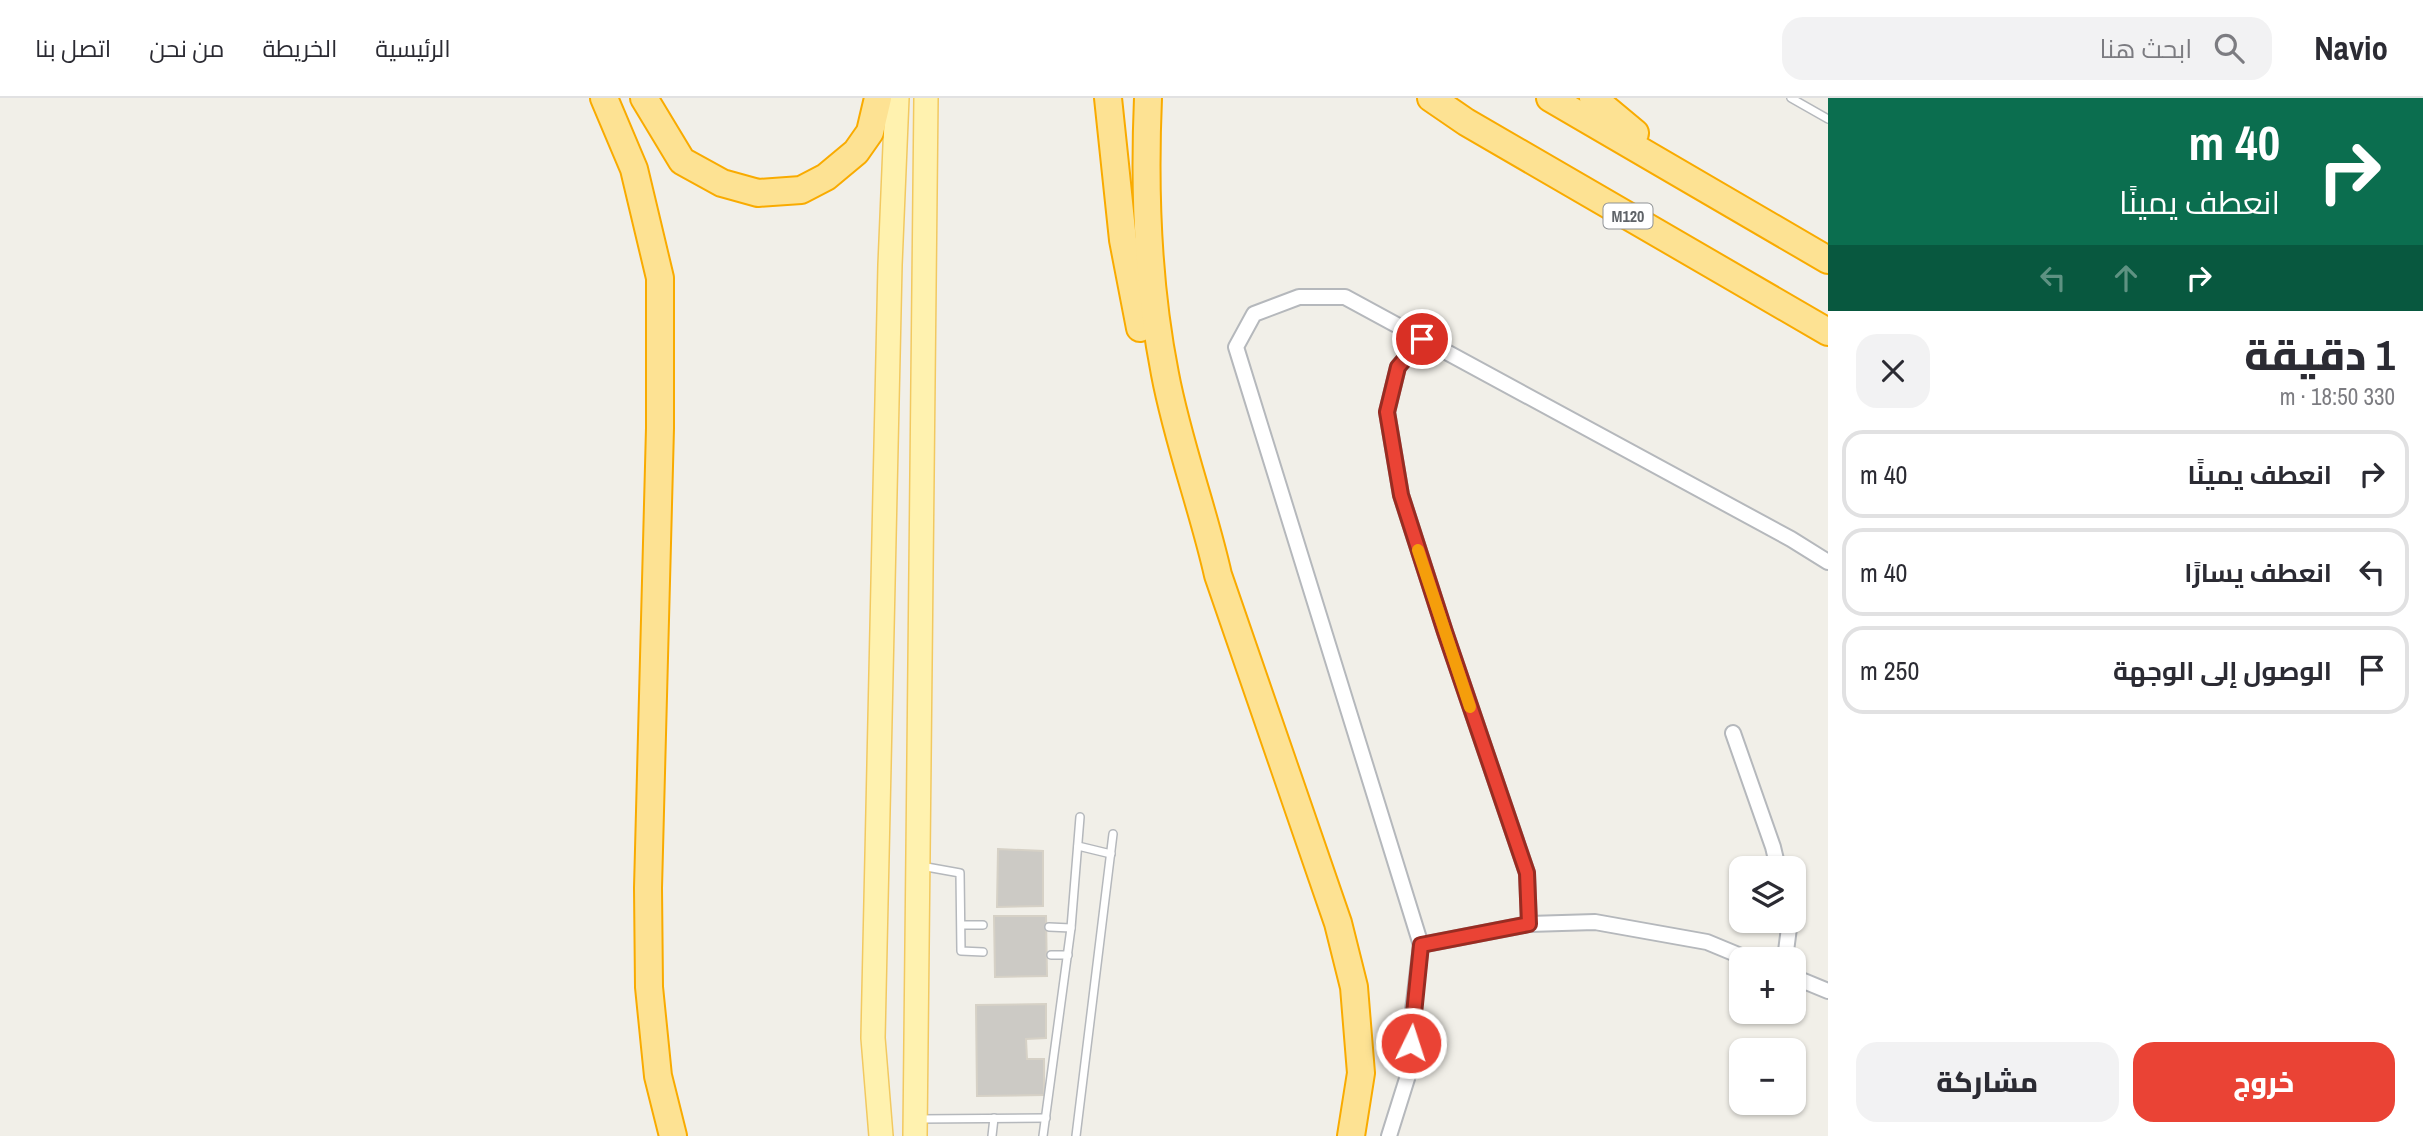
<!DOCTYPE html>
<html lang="ar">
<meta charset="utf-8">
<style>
:root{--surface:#fff;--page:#f2f2f3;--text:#2b2b33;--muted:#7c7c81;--line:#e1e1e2;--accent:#ea4335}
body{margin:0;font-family:"Archivo Narrow",Cairo,sans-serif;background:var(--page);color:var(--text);direction:rtl;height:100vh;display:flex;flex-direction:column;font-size:26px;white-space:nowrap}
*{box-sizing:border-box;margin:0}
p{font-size:23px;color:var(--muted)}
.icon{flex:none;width:38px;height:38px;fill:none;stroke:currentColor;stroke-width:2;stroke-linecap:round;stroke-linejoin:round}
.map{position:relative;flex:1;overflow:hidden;direction:ltr}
.panel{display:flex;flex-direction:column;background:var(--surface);width:595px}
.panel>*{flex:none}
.top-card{background:#0b6e4f;color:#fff;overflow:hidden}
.buttons{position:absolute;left:1729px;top:758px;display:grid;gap:14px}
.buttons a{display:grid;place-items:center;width:77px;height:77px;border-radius:14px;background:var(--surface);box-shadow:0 2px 5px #0004;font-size:35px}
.pin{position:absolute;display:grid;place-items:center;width:60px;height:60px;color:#fff;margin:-30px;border:4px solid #fff;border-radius:50%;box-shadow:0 2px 7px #0007}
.me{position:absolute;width:77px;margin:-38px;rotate:4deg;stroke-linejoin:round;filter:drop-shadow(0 0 5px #0008)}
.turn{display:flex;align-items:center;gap:24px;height:147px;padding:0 28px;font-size:32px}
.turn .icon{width:91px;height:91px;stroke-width:2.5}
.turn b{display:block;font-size:49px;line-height:60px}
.lanes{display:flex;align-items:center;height:66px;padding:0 28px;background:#0003;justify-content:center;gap:35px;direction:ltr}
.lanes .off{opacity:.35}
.round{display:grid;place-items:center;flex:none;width:74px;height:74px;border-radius:21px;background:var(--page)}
.headline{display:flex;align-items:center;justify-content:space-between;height:119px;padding:0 28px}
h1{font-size:42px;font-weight:800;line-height:52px}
.action{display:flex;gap:14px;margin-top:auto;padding:14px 28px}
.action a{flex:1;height:80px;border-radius:21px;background:var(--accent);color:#fff;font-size:28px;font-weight:800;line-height:80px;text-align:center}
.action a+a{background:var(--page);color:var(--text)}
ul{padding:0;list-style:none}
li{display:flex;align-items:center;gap:21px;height:88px;margin:0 14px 10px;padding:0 14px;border:4px solid var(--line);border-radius:21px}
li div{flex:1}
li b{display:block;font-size:26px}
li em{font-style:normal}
header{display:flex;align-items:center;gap:42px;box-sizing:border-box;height:98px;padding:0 35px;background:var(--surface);border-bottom:2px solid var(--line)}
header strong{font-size:33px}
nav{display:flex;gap:38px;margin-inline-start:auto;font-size:24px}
.search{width:490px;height:63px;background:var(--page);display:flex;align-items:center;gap:18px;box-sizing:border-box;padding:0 24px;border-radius:21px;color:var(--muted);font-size:26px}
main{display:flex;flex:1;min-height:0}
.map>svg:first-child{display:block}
</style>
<header>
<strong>Navio</strong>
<div class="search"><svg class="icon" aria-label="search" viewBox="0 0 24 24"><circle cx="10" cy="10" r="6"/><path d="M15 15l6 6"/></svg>ابحث هنا</div>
<nav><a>الرئيسية</a><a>الخريطة</a><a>من نحن</a><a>اتصل بنا</a></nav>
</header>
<main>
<section class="panel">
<div class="top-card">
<div class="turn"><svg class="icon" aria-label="right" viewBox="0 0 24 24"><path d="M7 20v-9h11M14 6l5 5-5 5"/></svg><div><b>40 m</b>انعطف يمينًا</div></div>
<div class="lanes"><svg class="icon off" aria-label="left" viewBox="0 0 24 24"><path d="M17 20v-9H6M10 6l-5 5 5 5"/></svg><svg class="icon off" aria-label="ahead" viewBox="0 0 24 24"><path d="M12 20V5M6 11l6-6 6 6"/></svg><svg class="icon" aria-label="right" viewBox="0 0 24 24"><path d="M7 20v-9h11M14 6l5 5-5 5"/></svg></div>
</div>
<div class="headline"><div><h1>1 دقيقة</h1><p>330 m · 18:50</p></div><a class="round"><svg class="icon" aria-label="close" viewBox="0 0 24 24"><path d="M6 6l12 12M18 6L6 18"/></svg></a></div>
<ul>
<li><svg class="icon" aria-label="right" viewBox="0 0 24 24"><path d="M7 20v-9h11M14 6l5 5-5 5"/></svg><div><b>انعطف يمينًا</b></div><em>40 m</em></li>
<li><svg class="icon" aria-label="left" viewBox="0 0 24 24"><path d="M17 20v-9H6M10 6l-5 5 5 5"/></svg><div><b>انعطف يسارًا</b></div><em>40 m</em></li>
<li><svg class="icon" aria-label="arrive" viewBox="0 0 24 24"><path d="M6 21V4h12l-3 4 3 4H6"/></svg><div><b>الوصول إلى الوجهة</b></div><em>250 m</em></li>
</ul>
<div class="action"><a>خروج</a><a>مشاركة</a></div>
</section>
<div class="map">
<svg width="1828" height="1038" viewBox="0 0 1828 1038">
<rect width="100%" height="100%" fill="#f1efe8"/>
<!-- building -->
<g fill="#cccac5" stroke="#d6d1c6" stroke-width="2">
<path d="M998 751 1043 753V808L997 809Z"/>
<path d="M994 818H1046L1047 878 995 879Z"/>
<path d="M1046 906V940L1026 941 1027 961H1044V997L977 998 976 907Z"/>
</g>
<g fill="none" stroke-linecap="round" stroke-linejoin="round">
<defs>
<g id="service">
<path d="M1791 0 1828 21"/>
<path d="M1078 748 1111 756"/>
<path d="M921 768 960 775 961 853 983 854"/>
<path d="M962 827H983"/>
<path d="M1049 829 1071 830"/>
<path d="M1051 857H1068"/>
<path d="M920 1021 1046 1020"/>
<path d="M992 1038 994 1020"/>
<path d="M1043 1038 1071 830 1080 719"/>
<path d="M1076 1038 1113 736"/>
</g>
<g id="minor">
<path d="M1422 241 1398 269 1387 314 1401 397 1445 534 1527 775 1529 826"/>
<path d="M1733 635 1773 749 1778 770"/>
<path d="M1421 847 1529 826 1595 824 1707 844 1748 861"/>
<path d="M1785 861 1790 822"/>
<path d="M1794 879 1828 893"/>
<path d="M1389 1038 1410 971 1412 920 1421 847 1236 249 1254 216 1299 199H1345L1791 441 1828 464"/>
</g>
<g id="primary">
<path d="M881 1038 873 940 890 167 897 0"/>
<path d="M915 1038 926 0"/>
</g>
<g id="motorway">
<path d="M604 0 634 71 660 180V330L648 790 649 889 658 978 673 1038"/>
<path d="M644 0 682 63 722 85 758 95 801 92 826 79 856 54 870 34 878 0"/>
<path d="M1108 0 1123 142 1140 230"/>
<path d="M1148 0C1144 93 1147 185 1165 276 1178 345 1203 410 1218 477L1338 825 1354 889 1361 975 1351 1038"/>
<path d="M1431 0 1466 24 1828 234"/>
<path d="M1550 0 1828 162"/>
<path d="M1593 0 1635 35"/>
</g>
</defs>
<!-- service casing -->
<use href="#service" stroke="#b5b8bc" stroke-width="10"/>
<!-- minor casing -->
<use href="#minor" stroke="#b5b8bc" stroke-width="18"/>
<!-- primary casing -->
<use href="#primary" stroke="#f2c960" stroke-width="26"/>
<!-- motorway casing -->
<use href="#motorway" stroke="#f9ab00" stroke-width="30"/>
<!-- service -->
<use href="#service" stroke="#fff" stroke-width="7"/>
<!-- minor -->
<use href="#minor" stroke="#fff" stroke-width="14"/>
<!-- primary -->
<use href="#primary" stroke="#fff2af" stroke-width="23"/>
<!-- motorway -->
<use href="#motorway" stroke="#fde293" stroke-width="26"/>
</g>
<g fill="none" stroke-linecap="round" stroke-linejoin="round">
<defs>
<path id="route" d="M1411 945 1421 847 1529 826 1527 775 1445 534 1401 397 1387 314 1398 269 1422 241"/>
</defs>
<!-- route casing -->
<use href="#route" stroke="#982c22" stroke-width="18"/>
<!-- route -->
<use href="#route" stroke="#ea4335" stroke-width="12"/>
<!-- slow -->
<path stroke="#f59e0b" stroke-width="12" d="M1418 452 1470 609"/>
</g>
<g text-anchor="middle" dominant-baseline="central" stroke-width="5" stroke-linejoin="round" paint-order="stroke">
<!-- shield labels -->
<rect fill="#fff" stroke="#8f9295" stroke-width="2" x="1603.5" y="105.5" width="49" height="25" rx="5"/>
<g font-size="16" font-weight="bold" fill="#5f6368">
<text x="1628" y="118">M120</text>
</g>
</g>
</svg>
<div class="buttons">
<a><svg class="icon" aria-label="layers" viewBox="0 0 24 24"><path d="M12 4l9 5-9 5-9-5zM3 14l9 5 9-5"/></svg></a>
<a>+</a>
<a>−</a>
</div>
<div class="pin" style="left:1422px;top:241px;background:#d93025"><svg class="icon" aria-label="arrive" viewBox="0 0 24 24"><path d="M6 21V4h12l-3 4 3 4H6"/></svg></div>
<svg class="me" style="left:1411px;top:945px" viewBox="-20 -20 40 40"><circle r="17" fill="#ea4335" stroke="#fff" stroke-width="3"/><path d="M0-11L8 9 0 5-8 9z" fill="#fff"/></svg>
</div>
</main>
